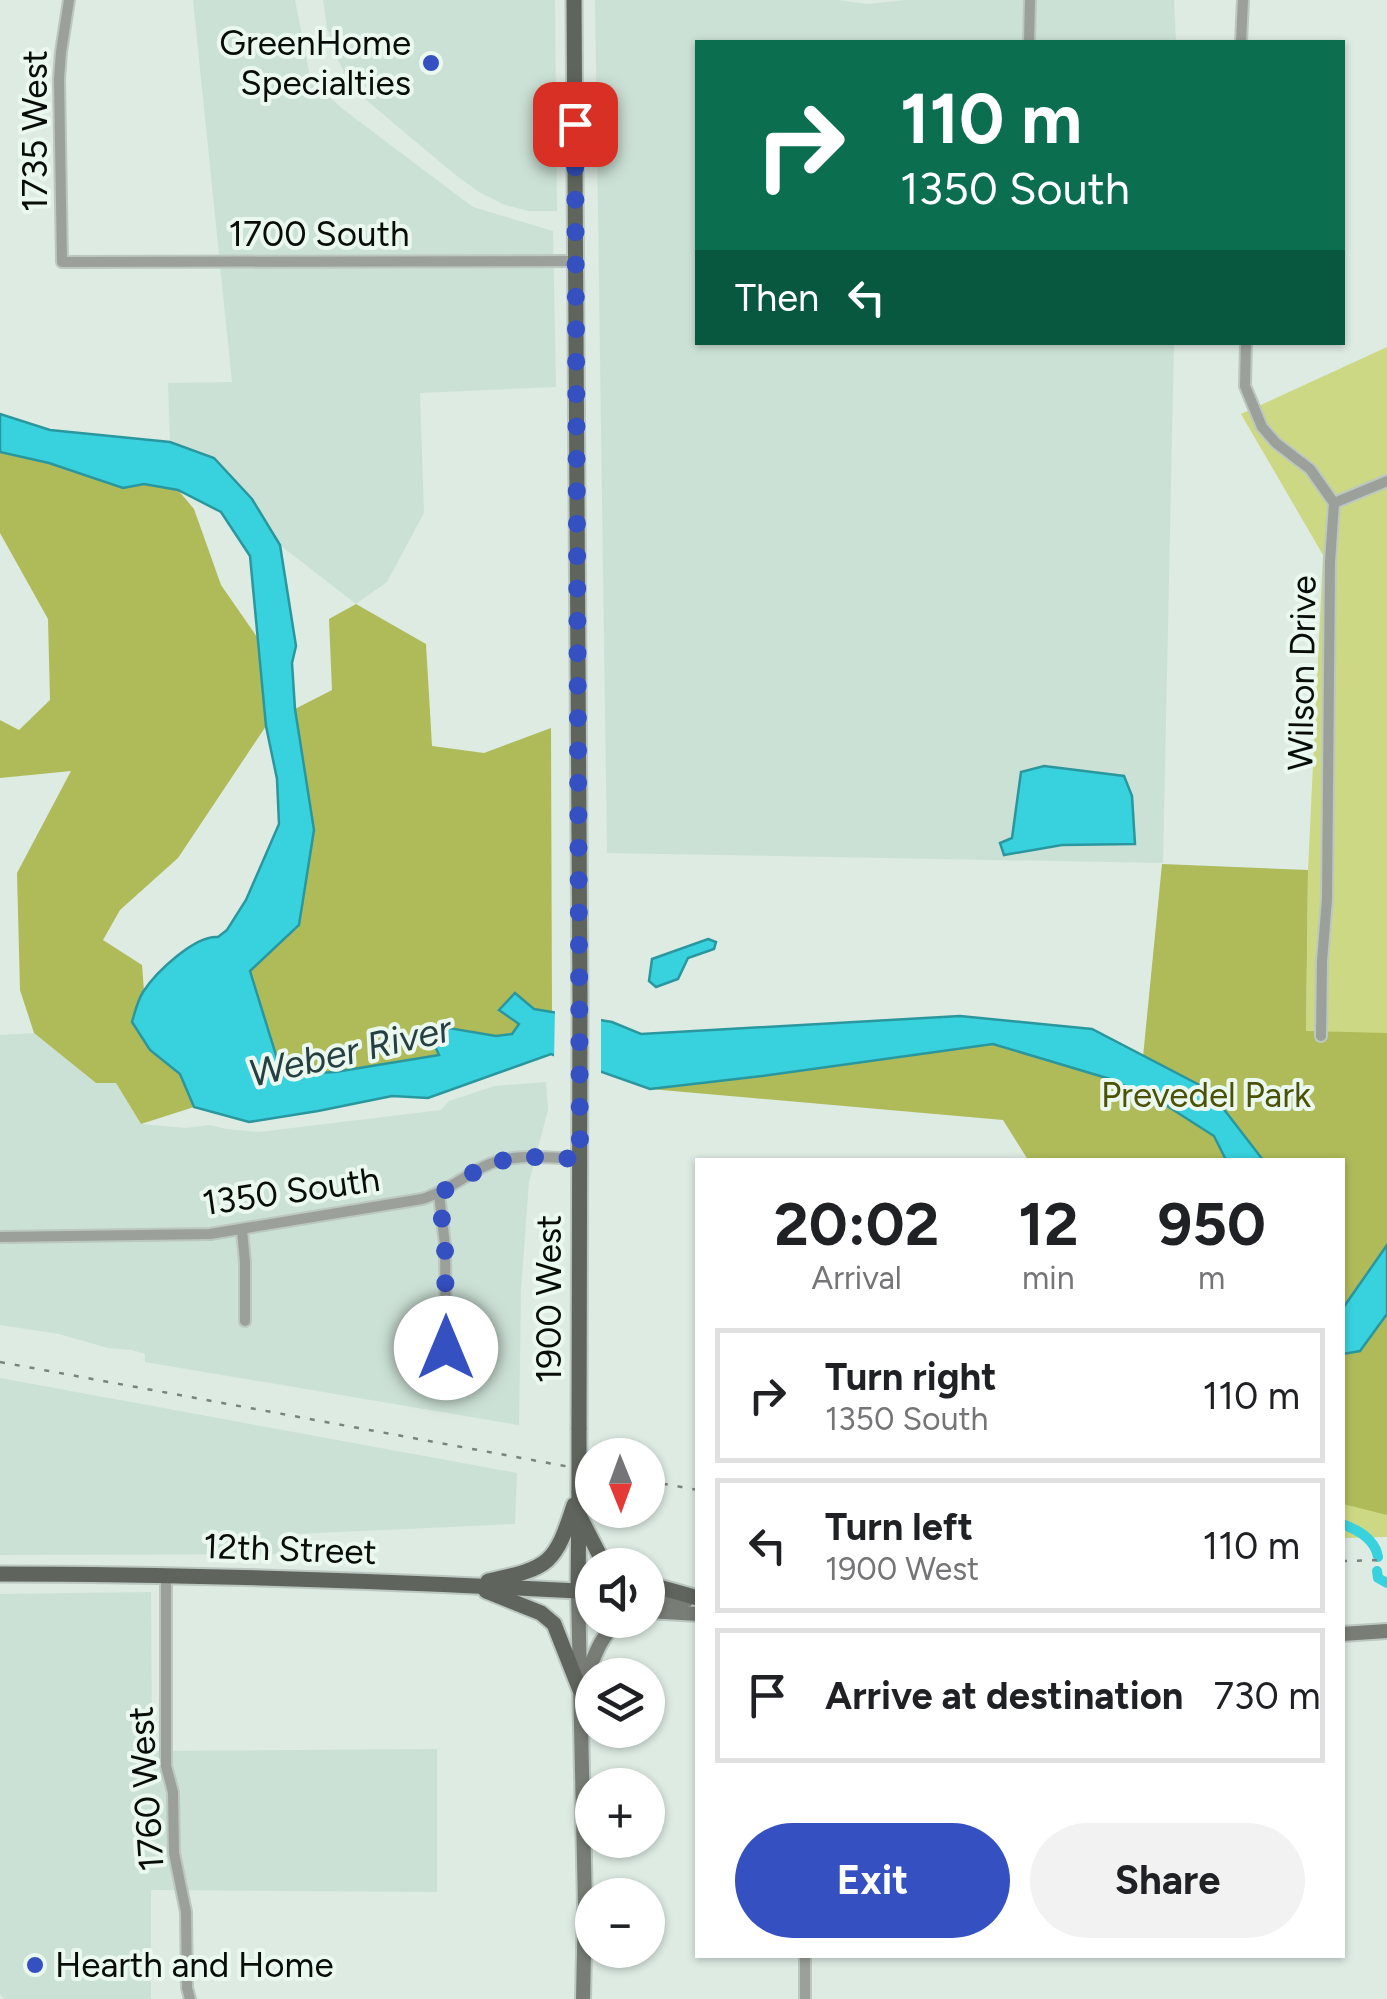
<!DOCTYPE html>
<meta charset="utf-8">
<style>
:root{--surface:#fff;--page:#f2f2f2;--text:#202124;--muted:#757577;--line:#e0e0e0;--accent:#3550c1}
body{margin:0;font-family:Figtree,sans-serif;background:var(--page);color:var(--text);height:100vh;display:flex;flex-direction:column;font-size:38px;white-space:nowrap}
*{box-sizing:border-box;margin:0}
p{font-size:32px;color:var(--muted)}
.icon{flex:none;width:55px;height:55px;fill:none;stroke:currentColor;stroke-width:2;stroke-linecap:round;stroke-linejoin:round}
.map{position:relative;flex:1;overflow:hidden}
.side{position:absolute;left:695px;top:1158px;width:650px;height:800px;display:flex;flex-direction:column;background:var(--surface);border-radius:0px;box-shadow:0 2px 8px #0004}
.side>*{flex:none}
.banner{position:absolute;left:695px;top:40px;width:650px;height:305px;border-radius:0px;box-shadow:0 2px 8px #0004;background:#0b6e4f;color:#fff;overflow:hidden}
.needle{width:65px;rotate:179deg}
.fabs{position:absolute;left:575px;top:1438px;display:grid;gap:20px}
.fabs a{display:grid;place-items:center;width:90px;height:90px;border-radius:50%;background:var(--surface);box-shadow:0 2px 8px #0004;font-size:50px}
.pin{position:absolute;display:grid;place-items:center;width:85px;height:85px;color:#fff;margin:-42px;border-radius:20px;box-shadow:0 5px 15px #0006}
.me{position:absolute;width:110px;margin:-55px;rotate:0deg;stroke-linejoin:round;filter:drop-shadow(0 0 8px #0008)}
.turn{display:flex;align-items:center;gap:35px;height:210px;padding:0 40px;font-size:45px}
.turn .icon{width:130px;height:130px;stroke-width:2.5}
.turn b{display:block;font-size:70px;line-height:85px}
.then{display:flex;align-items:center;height:95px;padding:0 40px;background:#0003;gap:20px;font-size:38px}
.eta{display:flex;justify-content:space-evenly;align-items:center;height:170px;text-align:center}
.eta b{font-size:60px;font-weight:700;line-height:70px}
.cta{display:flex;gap:20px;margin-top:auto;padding:20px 40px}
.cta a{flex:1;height:115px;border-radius:60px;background:var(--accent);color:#fff;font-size:40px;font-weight:700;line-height:115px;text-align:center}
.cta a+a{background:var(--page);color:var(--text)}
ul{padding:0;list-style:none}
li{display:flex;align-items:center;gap:30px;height:135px;margin:0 20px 15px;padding:0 20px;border:5px solid var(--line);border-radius:0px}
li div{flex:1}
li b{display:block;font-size:38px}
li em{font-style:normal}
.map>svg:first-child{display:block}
</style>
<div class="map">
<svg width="1387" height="1999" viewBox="0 0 1387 1999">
<rect width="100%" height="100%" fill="#ddebe3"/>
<!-- built -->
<g fill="#cce1d5">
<path d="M193 0H295L311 81 344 110 473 207 553 231 556 387 420 393 424 513 387 582 356 604 280 545 252 499 214 458 170 442 168 383 232 382Z"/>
<path d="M323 0H555L557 211H529L505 205 479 192 453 173 353 89 339 62 327 28Z"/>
<path d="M595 0H838L867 4 907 0H1174L1176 42H698V342L1174 343 1163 863 607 853Z"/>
<path d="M34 1033 96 1083H116L141 1124 186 1128 209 1125 226 1129 259 1132 441 1110 449 1101 494 1086 546 1082 548 1110 529 1182 521 1289 519 1425 145 1362V1354L132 1350 108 1348 59 1334 0 1325V1035Z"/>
<path d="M0 1378 517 1473 515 1524 295 1534V1554L0 1555Z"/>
<path d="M151 1592 152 1751 437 1749V1892L151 1890V1999H4L0 1994V1594Z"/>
</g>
<!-- green -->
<path fill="#ccd883" d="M1387 347V1537L1343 1538 1342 1160H1124L1127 1100 1158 1029 1306 1031 1308 870 1323 555 1241 414Z"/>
<!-- forest -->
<g fill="#afbb59">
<path d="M0 452 49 463 123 488 144 484 178 490 194 509 221 585 257 637 266 726 178 858 120 910 103 940 142 965 144 991 136 1007 150 1050 180 1074 194 1107 141 1124 116 1083H96L34 1033 20 990 17 873 71 771 0 778V720L19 730 50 700 48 619 0 533Z"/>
<path d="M356 604 426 644 432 746 484 753 551 728 552 1014 534 1009 513 1034 496 1036 437 1026 440 1055 335 1072 297 1074 280 1068 250 971 299 925 314 830 295 709 332 690 329 619Z"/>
<path d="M1162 864 1308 870 1306 1031 1387 1033V1245L1343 1308 1342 1160H1263L1209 1090 1143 1057Z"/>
<path d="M993 1044 1110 1079 1164 1104 1214 1136 1226 1160H1028L1003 1120 650 1089 762 1076Z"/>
<path d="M1387 1314V1515L1343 1504 1342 1354 1360 1351Z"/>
</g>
<!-- water -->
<g fill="#38d2de" stroke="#2a979e" stroke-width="2.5">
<path d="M0 414 50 430 170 442 214 458 252 499 280 545 296 646 292 663 295 709 314 830 299 925 250 971 280 1068 297 1074 335 1072 439 1055 430 1035 437 1026 496 1036 512 1034 519 1024 499 1010 515 993 534 1009 612 1022 641 1034 960 1016 1092 1029 1209 1090 1263 1160H1226L1214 1136 1164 1104 1110 1079 993 1044 762 1076 650 1089 551 1054 428 1098 392 1096 318 1111 249 1122 194 1107 180 1074 150 1050 132 1022C135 1012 137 1002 143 992 156 972 195 935 218 937L227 930 246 900 279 824 277 779 266 726 250 556 221 512 178 490 144 484 123 488 49 463 0 452Z"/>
<path d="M1044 766 1124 776 1132 796 1135 844 1062 845 1004 855 1000 843 1012 838 1021 772Z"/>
<path d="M708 939 716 942 714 949 688 958 678 979 656 987 649 981 652 959Z"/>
<path d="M1387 1245V1314L1360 1351 1343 1354V1308Z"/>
</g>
<!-- pier -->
<path fill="#ddebe3" d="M555 1009 601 1016V1077L554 1061Z"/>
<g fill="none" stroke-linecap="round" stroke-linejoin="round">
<!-- canal -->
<g stroke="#38d2de" stroke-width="10">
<path d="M1342 1524C1359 1530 1375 1539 1378 1557"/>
<path d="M1377 1571 1378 1578 1387 1583"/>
</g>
<defs>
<g id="minor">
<path d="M69 0 61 52 59 79 62 262 576 261"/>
<path d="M1029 42 1030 0"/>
<path d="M1241 42 1243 0"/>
<path d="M1246 342 1245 386 1262 427 1276 443 1310 469 1334 503 1330 562 1327 899 1322 961 1321 1036"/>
<path d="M1334 503 1387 481"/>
<path d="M439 1194 445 1245 446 1349"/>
<path d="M242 1230 245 1262V1321"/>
<path d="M0 1237 210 1234 422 1199C445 1192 463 1177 485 1166 514 1152 549 1158 580 1159"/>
<path d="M166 1575V1766L173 1792 174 1853 186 1912 187 1988 190 1999"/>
<path d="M805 1999V1955"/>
</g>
<g id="secondary">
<path d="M648 1597 687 1600"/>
<path d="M648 1611 698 1614"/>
<path d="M1342 1634 1387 1631"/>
<path d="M583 1685C592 1663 600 1633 621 1620"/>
<path d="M583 1999 585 1905 578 1591 592 1593"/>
</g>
<g id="primary">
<path d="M574 0 580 999 579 1429"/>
<path d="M580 1517 600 1556 609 1565"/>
<path d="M0 1574C193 1574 385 1581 578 1591L579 1491"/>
<path d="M488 1581C550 1568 555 1564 574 1505"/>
<path d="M648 1584 698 1598"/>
<path d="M486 1591 541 1613 554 1624 580 1690"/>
</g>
</defs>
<!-- minor casing -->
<use href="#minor" stroke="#bbc7c0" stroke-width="14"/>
<!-- secondary casing -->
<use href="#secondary" stroke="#bbc7c0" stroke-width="18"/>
<!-- primary casing -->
<use href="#primary" stroke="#bbc7c0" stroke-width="19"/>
<!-- minor -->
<use href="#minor" stroke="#9ca09b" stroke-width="10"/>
<!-- secondary -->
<use href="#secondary" stroke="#787e76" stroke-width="14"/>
<!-- primary -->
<use href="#primary" stroke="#5f655d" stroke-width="15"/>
<!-- rail -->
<g stroke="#7a837e" stroke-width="2.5" stroke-dasharray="5 10" stroke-linecap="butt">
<path d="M0 1362 592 1471"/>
<path d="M648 1481 698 1490"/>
<path d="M1342 1561 1387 1560"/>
</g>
<defs>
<path id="primary-bridge" d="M579 1491V1429"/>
</defs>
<!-- primary-bridge casing -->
<use href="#primary-bridge" stroke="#bbc7c0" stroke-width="19" stroke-linecap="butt"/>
<!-- primary-bridge -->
<use href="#primary-bridge" stroke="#5f655d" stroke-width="15"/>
</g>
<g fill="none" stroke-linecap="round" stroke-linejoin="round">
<!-- route -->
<path stroke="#3550c1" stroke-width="18" stroke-dasharray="0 32.4" d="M446 1348 445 1245 439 1194C455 1184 472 1172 489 1165 518 1153 550 1158 580 1159L575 124"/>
</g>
<!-- markers -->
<g fill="#3550c1" stroke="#ebf8f0" stroke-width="4">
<circle cx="431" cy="63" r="10"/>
<circle cx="35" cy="1965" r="10"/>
</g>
<g text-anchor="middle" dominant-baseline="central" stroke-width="8" stroke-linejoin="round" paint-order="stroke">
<!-- poi labels -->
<g font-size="35" fill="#090d0a" stroke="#ebf8f0" text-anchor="end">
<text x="411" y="43">GreenHome<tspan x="411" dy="40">Specialties</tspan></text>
<text x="55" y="1965" text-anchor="start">Hearth and Home</text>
</g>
<!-- street labels -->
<g font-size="35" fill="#090d0a" stroke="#ebf8f0">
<text transform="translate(35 131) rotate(-90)">1735 West</text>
<text x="319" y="234">1700 South</text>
<text transform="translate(1302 673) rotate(-89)">Wilson Drive</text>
<text transform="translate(291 1191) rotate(-8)">1350 South</text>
<text transform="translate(549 1299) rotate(-90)">1900 West</text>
<text transform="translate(290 1549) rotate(2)">12th Street</text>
<text transform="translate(146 1789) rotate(-94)">1760 West</text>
</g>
<!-- park labels -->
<g font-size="35" fill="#4b5205" stroke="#ebf8f0">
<text x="1206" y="1095">Prevedel Park</text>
</g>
<!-- water labels -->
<g font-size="38" font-style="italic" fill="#263f41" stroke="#ebf8f0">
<text transform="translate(350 1051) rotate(-13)">Weber River</text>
</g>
</g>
</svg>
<div class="fabs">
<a><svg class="needle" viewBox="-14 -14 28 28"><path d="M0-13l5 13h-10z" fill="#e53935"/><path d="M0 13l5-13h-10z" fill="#757577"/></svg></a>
<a><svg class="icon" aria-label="sound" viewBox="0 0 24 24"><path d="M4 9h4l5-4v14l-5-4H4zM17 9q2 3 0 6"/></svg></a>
<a><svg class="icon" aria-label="layers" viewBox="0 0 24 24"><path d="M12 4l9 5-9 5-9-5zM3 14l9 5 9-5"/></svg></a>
<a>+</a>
<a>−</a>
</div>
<div class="pin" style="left:575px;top:124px;background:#d93025"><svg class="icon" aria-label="arrive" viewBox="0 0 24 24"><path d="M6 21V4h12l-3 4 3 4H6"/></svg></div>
<svg class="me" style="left:446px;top:1348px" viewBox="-20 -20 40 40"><circle r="19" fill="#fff"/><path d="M0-13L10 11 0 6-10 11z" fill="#3550c1"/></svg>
<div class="banner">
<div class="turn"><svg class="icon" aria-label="right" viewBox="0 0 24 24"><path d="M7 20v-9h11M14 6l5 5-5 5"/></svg><div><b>110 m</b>1350 South</div></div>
<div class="then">Then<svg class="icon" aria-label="left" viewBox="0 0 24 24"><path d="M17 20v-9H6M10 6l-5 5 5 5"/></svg></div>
</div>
<section class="side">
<div class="eta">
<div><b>20:02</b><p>Arrival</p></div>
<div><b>12</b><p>min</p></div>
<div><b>950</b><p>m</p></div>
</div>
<ul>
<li><svg class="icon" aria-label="right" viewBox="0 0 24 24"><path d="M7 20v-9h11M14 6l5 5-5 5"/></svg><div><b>Turn right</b><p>1350 South</p></div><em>110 m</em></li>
<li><svg class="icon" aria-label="left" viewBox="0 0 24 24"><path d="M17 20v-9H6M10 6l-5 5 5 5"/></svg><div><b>Turn left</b><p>1900 West</p></div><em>110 m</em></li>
<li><svg class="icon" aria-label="arrive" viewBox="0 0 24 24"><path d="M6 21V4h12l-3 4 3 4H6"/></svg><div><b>Arrive at destination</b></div><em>730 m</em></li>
</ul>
<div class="cta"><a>Exit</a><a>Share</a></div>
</section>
</div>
